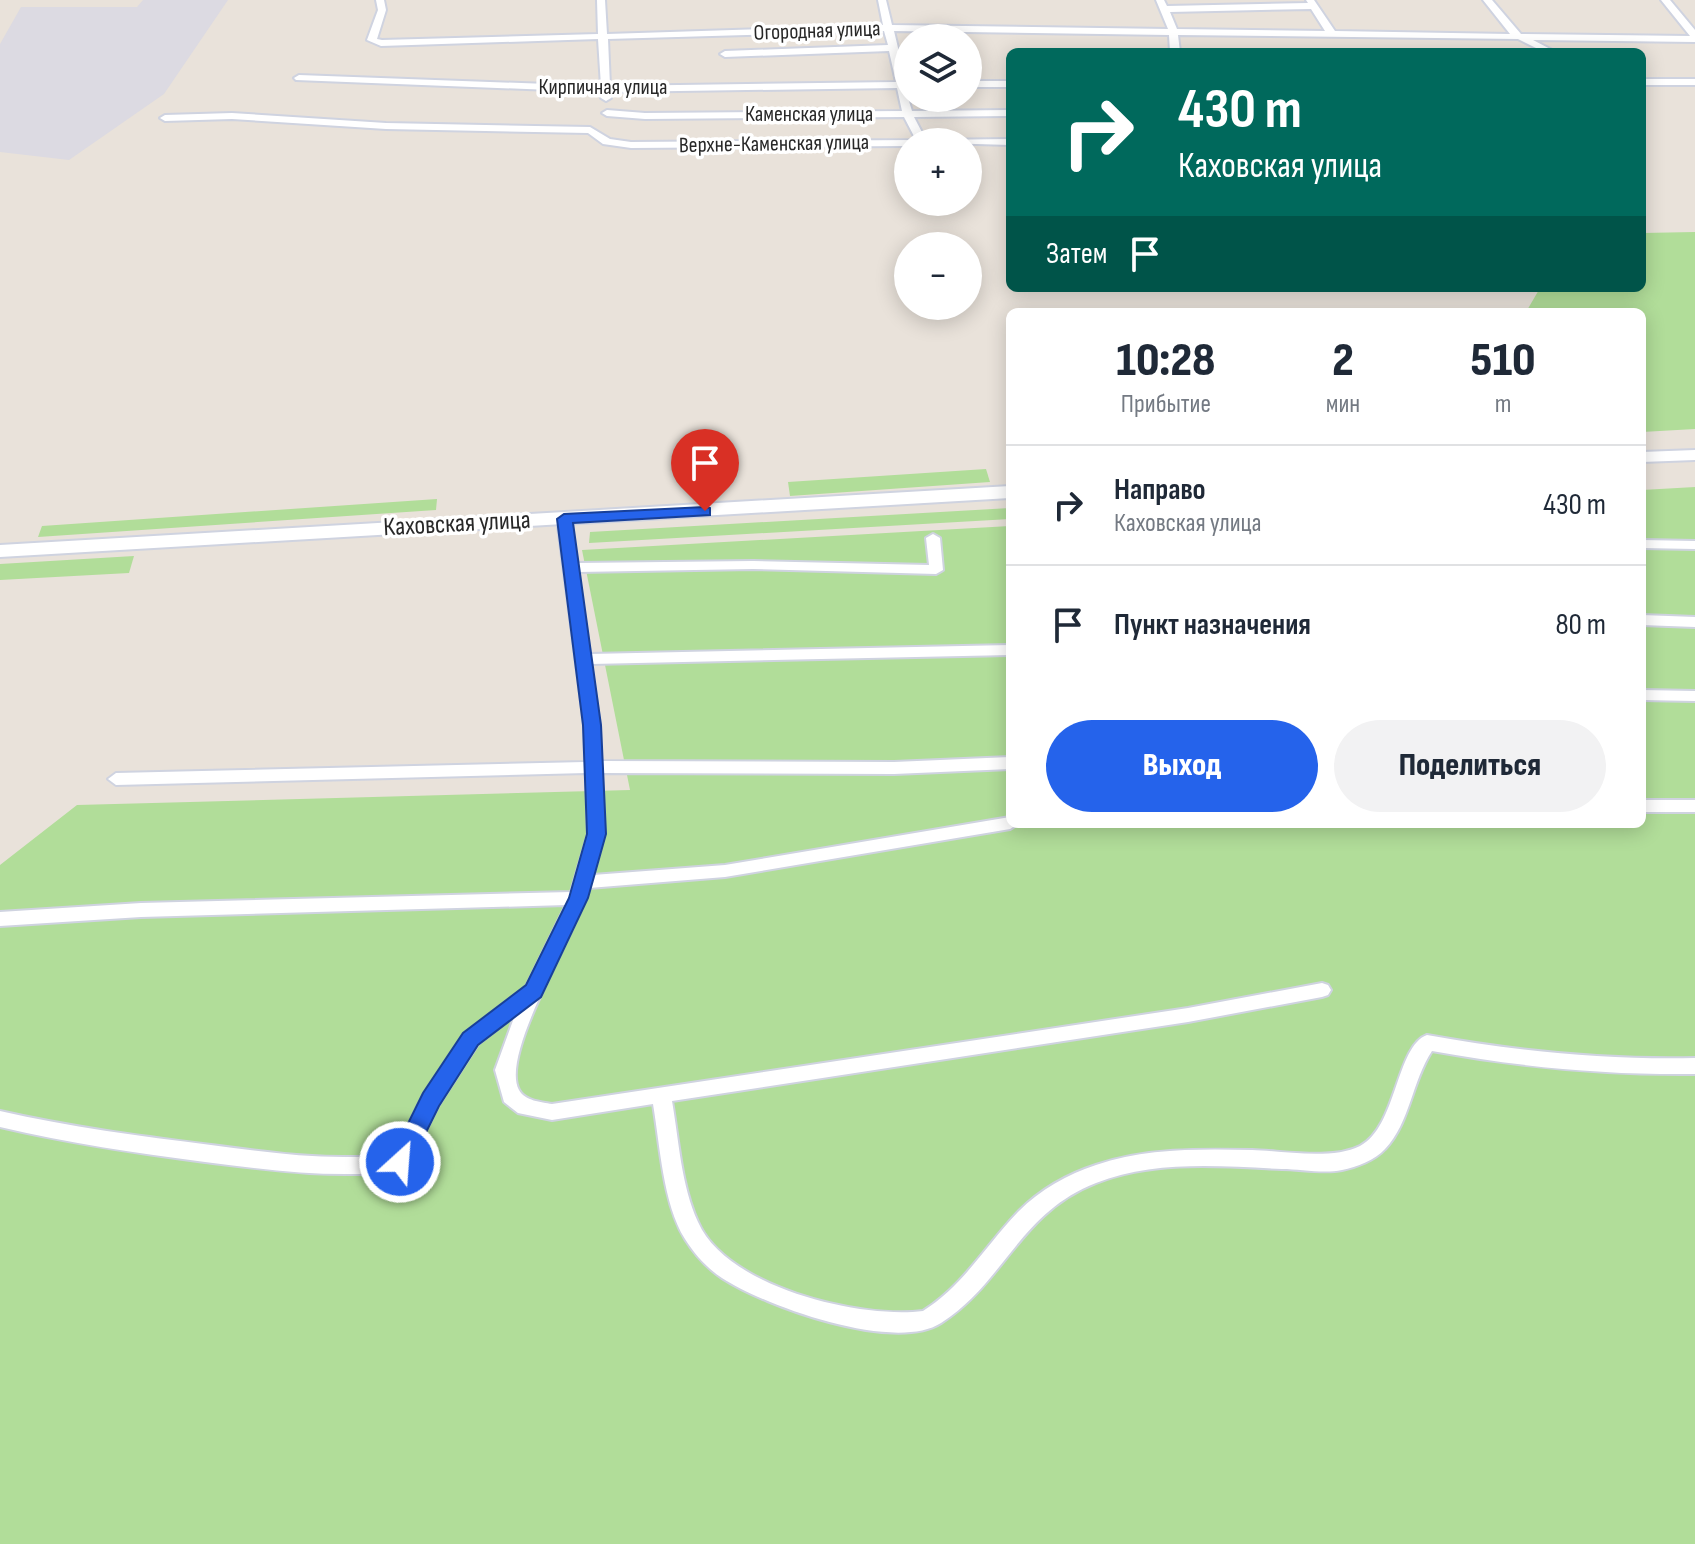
<!DOCTYPE html>
<html lang="ru">
<meta charset="utf-8">
<style>
:root{--surface:#fff;--page:#f2f2f3;--text:#1f2937;--muted:#747a83;--line:#e0e1e3;--accent:#2563eb}
body{margin:0;font-family:"Sofia Sans Condensed",sans-serif;background:var(--page);color:var(--text);height:100vh;display:flex;flex-direction:column;font-size:30px;white-space:nowrap}
*{box-sizing:border-box;margin:0}
p{font-size:26px;color:var(--muted)}
.icon{flex:none;width:44px;height:44px;fill:none;stroke:currentColor;stroke-width:2;stroke-linecap:round;stroke-linejoin:round}
.map{position:relative;flex:1;overflow:hidden}
.panel{position:absolute;left:1006px;top:308px;width:640px;height:520px;display:flex;flex-direction:column;background:var(--surface);border-radius:12px;box-shadow:0 4px 20px #0003}
.panel>*{flex:none}
.guide{position:absolute;left:1006px;top:48px;width:640px;height:244px;border-radius:12px;box-shadow:0 4px 20px #0003;background:#00695c;color:#fff;overflow:hidden}
.controls{position:absolute;left:894px;top:24px;display:grid;gap:16px}
.controls a{display:grid;place-items:center;width:88px;height:88px;border-radius:50%;background:var(--surface);box-shadow:0 4px 20px #0003;font-size:40px}
.pin{position:absolute;display:grid;place-items:center;width:68px;height:68px;color:#fff;margin:-82px -34px;border-radius:50% 50% 50% 0;rotate:-45deg;box-shadow:0 0 8px #0007}
.pin .icon{rotate:45deg}
.me{position:absolute;width:88px;margin:-44px;rotate:26deg;stroke-linejoin:round;filter:drop-shadow(0 0 6px #0008)}
.turn{display:flex;align-items:center;gap:28px;height:168px;padding:0 40px;font-size:36px}
.turn .icon{width:104px;height:104px;stroke-width:2.5}
.turn b{display:block;font-size:56px;line-height:68px}
.then{display:flex;align-items:center;height:76px;padding:0 40px;background:#0003;gap:16px;font-size:30px}
.eta{display:flex;justify-content:space-evenly;align-items:center;height:136px;text-align:center}
.eta b{font-size:48px;font-weight:800;line-height:56px}
.action{display:flex;gap:16px;margin-top:auto;padding:16px 40px}
.action a{flex:1;height:92px;border-radius:48px;background:var(--accent);color:#fff;font-size:32px;font-weight:800;line-height:92px;text-align:center}
.action a+a{background:var(--page);color:var(--text)}
ul{padding:0;list-style:none}
li{display:flex;align-items:center;gap:24px;height:120px;padding:0 40px;border-top:2px solid var(--line)}
li div{flex:1}
li b{display:block;font-size:30px}
li em{font-style:normal}
.map>svg:first-child{display:block}
</style>
<div class="map">
<svg width="1695" height="1544" viewBox="0 0 1695 1544">
<rect width="100%" height="100%" fill="#e9e2da"/>
<!-- industrial -->
<path fill="#dcdae2" d="M143 0H228L164 94 69 160 0 152V44L21 7H137Z"/>
<!-- green -->
<g fill="#b1dd99">
<path d="M1695 232V429L1642 432V312H1526L1540 288H1642V233Z"/>
<path d="M986 469 990 482 790 496 788 482Z"/>
<path d="M1695 487V1544H0V865L77 805 630 790 582 550 1010 526V824H1642V490Z"/>
<path d="M437 499 436 510 38 537 42 526Z"/>
<path d="M1010 508V519L589 543 590 532Z"/>
<path d="M134 556 129 573 0 580V564Z"/>
</g>
<g fill="none" stroke-linecap="round" stroke-linejoin="round">
<defs>
<g id="minor">
<path d="M376 0H384L386 10 377 39 382 40 598 34 597 0H605L607 34 883 25 878 0H886L892 25 1168 29 1156 0H1164L1167 6 1308 3 1306 0H1314L1335 31 1510 34 1483 0H1492L1521 34 1690 36 1661 0H1670L1695 30V42L1533 40 1556 52H1544L1518 39 1178 35 1180 52H1170L1169 35 894 31 906 82H908V98L912 111 1010 110V116L914 117 926 140 1010 139V145L908 142V146L631 148 603 144 588 133 386 129 232 119 165 121 160 118 165 115 232 113 386 123 590 127 610 139 631 142 916 140 904 117 645 119 607 116 602 113 607 110 645 113 902 111 897 88 611 92V98L606 101 601 98V92L296 80 294 78 299 75 601 86 598 39 381 46 367 40 378 10ZM1311 9 1325 31 1177 29 1170 12ZM884 31 888 45 725 51 720 54 725 57 889 51 896 82 610 86 608 39Z"/>
<rect x="1642" y="79" width="53" height="6"/>
<rect x="968" y="81" width="42" height="6"/>
<path d="M564 515 571 519 577 563 753 561 929 565 926 538 933 534 940 538 943 570 936 574 753 569 578 572 590 654 1010 645V655L591 664 600 725 601 761 894 762 1010 757V769L894 774 602 773 604 834 593 875 725 865 1010 817V824H1018L1010 829 725 877 589 888C578 930 499 1054 519 1090 525 1101 541 1102 552 1104L1188 1008 1322 983 1328 985 1331 990 1328 995 1322 997 1188 1022 672 1101C679 1141 681 1185 698 1222 726 1287 859 1319 923 1311 964 1285 986 1245 1019 1211 1040 1190 1068 1174 1096 1165 1146 1148 1200 1149 1252 1150 1283 1151 1333 1160 1360 1146 1397 1127 1396 1046 1427 1035 1516 1051 1605 1060 1695 1058V1074C1606 1075 1519 1067 1432 1051 1412 1081 1410 1123 1385 1149 1375 1160 1357 1167 1342 1170 1324 1174 1300 1169 1282 1169 1221 1166 1153 1160 1096 1183 1019 1213 1004 1283 941 1323 894 1353 765 1306 722 1278 707 1268 695 1255 685 1239 663 1204 660 1145 653 1104L552 1120 518 1113 504 1102 495 1070 515 1015 478 1044 438 1106 407 1168 400 1171C334 1179 271 1170 205 1162 136 1153 68 1143 0 1127V1111C70 1127 140 1136 211 1145 272 1153 333 1162 394 1154L424 1094 464 1034 526 987 566 905 141 917 0 926V912L141 903 571 892 588 834 586 773 116 785 108 779 116 773 585 762 584 725 557 519Z"/>
<path d="M1642 540 1695 541V549L1642 548Z"/>
<path d="M1642 615 1695 617V627L1642 625Z"/>
<path d="M1642 690 1695 691V701L1642 700Z"/>
<rect x="1642" y="800" width="53" height="12"/>
</g>
<g id="secondary">
<path d="M1695 450V460L1642 462V452Z"/>
<path d="M1010 486V498L0 557V545Z"/>
</g>
</defs>
<!-- minor casing -->
<use href="#minor" stroke="#cfd3e0" stroke-width="4"/>
<!-- secondary casing -->
<use href="#secondary" stroke="#cfd3e0" stroke-width="4"/>
<!-- minor -->
<use href="#minor" fill="#fff" fill-rule="evenodd"/>
<!-- secondary -->
<use href="#secondary" fill="#fff" fill-rule="evenodd"/>
</g>
<!-- route -->
<path fill="#2563eb" stroke="#184099" stroke-width="2" d="M705 507 710 508V515L573 523 601 725 606 834 588 898 541 997 478 1045 439 1106 408 1169 400 1172 392 1169 389 1162 423 1093 463 1033 526 985 569 898 587 834 583 725 557 519 564 514Z"/>
<g text-anchor="middle" dominant-baseline="central" stroke-width="7" stroke-linejoin="round" paint-order="stroke">
<!-- far-street labels -->
<g font-size="22" fill="#282828" stroke="#fff">
<text transform="translate(817 31) rotate(-2)">Огородная улица</text>
<text x="603" y="87">Кирпичная улица</text>
<text x="809" y="114">Каменская улица</text>
<text transform="translate(774 144) rotate(-1)">Верхне-Каменская улица</text>
</g>
<!-- street labels -->
<g font-size="26" fill="#282828" stroke="#fff">
<text transform="translate(457 524) rotate(-3)">Каховская улица</text>
</g>
</g>
</svg>
<div class="controls">
<a><svg class="icon" aria-label="layers" viewBox="0 0 24 24"><path d="M12 4l9 5-9 5-9-5zM3 14l9 5 9-5"/></svg></a>
<a>+</a>
<a>−</a>
</div>
<div class="pin" style="left:705px;top:511px;background:#d93025"><svg class="icon" aria-label="arrive" viewBox="0 0 24 24"><path d="M6 21V4h12l-3 4 3 4H6"/></svg></div>
<svg class="me" style="left:400px;top:1162px" viewBox="-20 -20 40 40"><circle r="17" fill="#2563eb" stroke="#fff" stroke-width="3"/><path d="M0-11L8 9 0 5-8 9z" fill="#fff"/></svg>
<div class="guide">
<div class="turn"><svg class="icon" aria-label="right" viewBox="0 0 24 24"><path d="M7 20v-9h11M14 6l5 5-5 5"/></svg><div><b>430 m</b>Каховская улица</div></div>
<div class="then">Затем<svg class="icon" aria-label="arrive" viewBox="0 0 24 24"><path d="M6 21V4h12l-3 4 3 4H6"/></svg></div>
</div>
<section class="panel">
<div class="eta">
<div><b>10:28</b><p>Прибытие</p></div>
<div><b>2</b><p>мин</p></div>
<div><b>510</b><p>m</p></div>
</div>
<ul>
<li><svg class="icon" aria-label="right" viewBox="0 0 24 24"><path d="M7 20v-9h11M14 6l5 5-5 5"/></svg><div><b>Направо</b><p>Каховская улица</p></div><em>430 m</em></li>
<li><svg class="icon" aria-label="arrive" viewBox="0 0 24 24"><path d="M6 21V4h12l-3 4 3 4H6"/></svg><div><b>Пункт назначения</b></div><em>80 m</em></li>
</ul>
<div class="action"><a>Выход</a><a>Поделиться</a></div>
</section>
</div>
